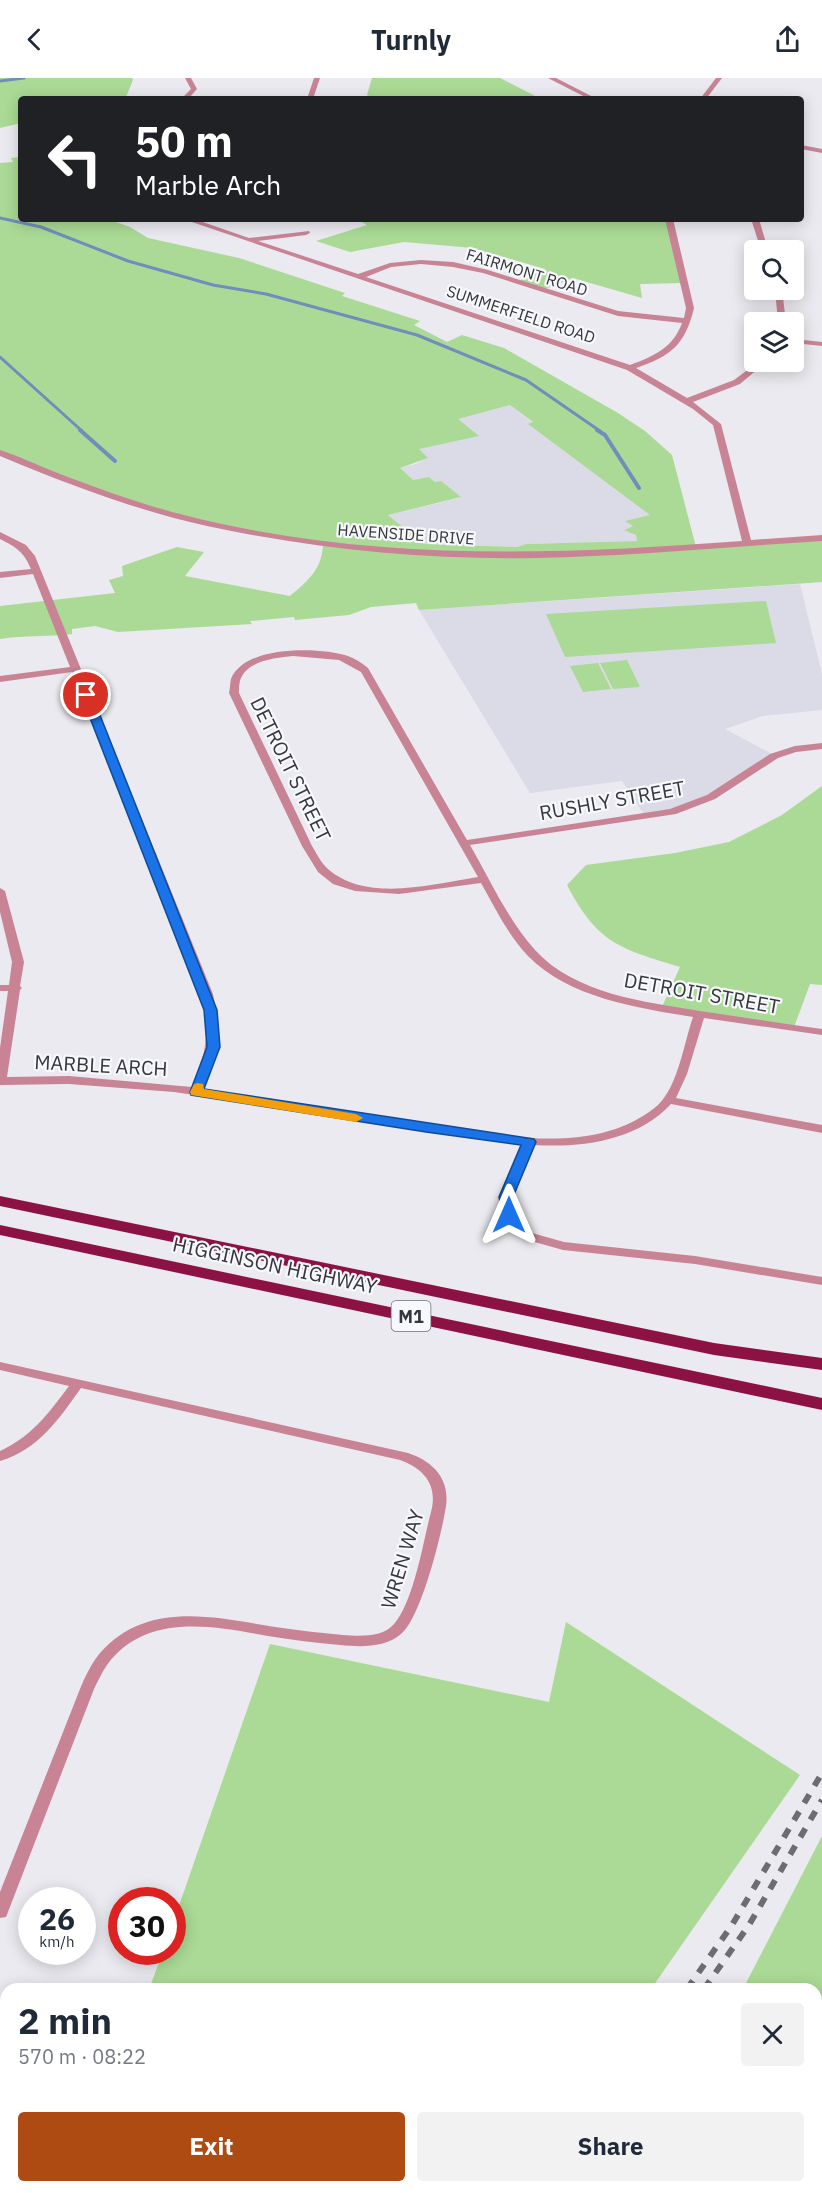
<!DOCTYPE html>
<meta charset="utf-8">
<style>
:root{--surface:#fff;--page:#f2f2f3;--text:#1f2937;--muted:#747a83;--accent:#ae4b12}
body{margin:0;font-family:"IBM Plex Sans",sans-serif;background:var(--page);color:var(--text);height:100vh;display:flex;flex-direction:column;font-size:22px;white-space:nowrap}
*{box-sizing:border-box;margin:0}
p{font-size:20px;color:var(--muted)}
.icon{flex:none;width:33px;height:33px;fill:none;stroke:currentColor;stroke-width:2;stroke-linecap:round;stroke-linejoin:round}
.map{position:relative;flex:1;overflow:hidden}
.side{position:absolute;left:0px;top:1905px;width:822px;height:210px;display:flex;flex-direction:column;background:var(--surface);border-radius:18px 18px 0 0;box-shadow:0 3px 15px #0003}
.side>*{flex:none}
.hud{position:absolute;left:18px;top:18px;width:786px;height:126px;border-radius:6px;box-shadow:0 3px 15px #0003;background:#202124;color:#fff;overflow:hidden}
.controls{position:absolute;left:744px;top:162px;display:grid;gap:12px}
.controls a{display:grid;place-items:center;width:60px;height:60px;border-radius:6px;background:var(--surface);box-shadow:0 3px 15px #0003;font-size:30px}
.speed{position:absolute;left:18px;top:1809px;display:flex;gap:12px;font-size:30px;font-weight:700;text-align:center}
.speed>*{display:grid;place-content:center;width:78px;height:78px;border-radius:50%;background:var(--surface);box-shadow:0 3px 15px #0003;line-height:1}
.speed small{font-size:15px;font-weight:400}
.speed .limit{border:9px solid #d22;background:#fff;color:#111}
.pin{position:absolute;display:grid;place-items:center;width:51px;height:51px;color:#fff;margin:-26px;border:3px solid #fff;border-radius:50%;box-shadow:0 2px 6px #0007}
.me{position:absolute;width:66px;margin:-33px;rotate:0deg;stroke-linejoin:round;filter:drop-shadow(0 0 4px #0008)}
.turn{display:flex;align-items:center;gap:21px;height:126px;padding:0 18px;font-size:27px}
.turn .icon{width:78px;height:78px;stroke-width:2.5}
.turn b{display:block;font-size:42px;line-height:51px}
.round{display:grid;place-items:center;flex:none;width:63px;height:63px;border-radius:6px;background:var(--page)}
.head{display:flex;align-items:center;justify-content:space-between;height:102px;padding:0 18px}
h1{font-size:36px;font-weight:800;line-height:45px}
.button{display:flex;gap:12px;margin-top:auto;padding:12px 18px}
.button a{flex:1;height:69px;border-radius:6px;background:var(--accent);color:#fff;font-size:24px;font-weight:800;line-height:69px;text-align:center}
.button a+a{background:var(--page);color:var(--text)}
header{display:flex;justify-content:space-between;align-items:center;height:78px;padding:0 18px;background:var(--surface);font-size:27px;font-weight:800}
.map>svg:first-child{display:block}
</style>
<header><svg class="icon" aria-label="back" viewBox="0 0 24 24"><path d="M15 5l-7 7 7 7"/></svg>Turnly<svg class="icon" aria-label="share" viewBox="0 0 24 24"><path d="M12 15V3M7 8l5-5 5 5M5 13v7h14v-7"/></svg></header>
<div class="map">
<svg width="822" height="2115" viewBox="0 0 822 2115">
<rect width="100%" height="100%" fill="#eaeaf0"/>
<!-- built -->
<g fill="#dadbe7">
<path d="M510 327 533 345 529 346 651 437 626 443 633 448 625 451 636 457 637 463 526 466 518 469 424 466 388 437 460 420 441 403 435 404 429 399 413 402 399 390 416 386 427 380 418 371 478 358 457 341Z"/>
<path d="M800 506 822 596V632L763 638 725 651 776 678 690 728 645 738 622 703 530 715 419 532Z"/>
</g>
<!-- green -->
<g fill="#aada95" fill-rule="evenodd">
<path d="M0 0H132L133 2 126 19 21 21V45L0 50Z"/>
<path d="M372 0H500L541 21H371L367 17Z"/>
<path d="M21 79V141H86L116 144 130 149 148 160 239 180 345 215 342 218 420 243 414 247 447 264 462 257 504 270 618 335 645 353 672 377 696 469 822 460V504L419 532 416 525 371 529 349 537 295 542 294 539 250 543 252 546 118 554 95 548 72 551V556C48 559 24 557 0 561V528L115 515 109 502 123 498 122 488 177 469 204 474 185 498 290 518C309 502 322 491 323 466L274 458 142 428 0 375V85L13 84 11 80ZM510 327 533 344 528 346 650 437 625 443 633 448 624 452 636 457 637 463 526 466 517 469 424 466 388 437 461 419 441 403 435 404 429 399 413 402 400 390 428 380 419 371 479 358 458 341Z"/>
<path d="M356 141H669L684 205 640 206 642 220 573 200 545 211 519 203 545 191 473 170 404 164 350 174 316 163 367 147Z"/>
<path d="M766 523 776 565 565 579 546 536Z"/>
<path d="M627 582 640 609 613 611 600 585Z"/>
<path d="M598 585 611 611 583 614 570 588Z"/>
<path d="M822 708V907L810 906 794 949 661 931 680 889C619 870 598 866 567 807L586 787 675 775 729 764 782 737Z"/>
<path d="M566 1544 800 1697 651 1911H149L163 1874H172L173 1845 270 1566 549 1624Z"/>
<path d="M822 1758V2115H567L574 2109H816V1911H743Z"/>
<path d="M99 2109H430L420 2115H91Z"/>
</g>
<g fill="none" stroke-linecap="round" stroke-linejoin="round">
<!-- stream-far1 -->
<g stroke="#708ebb" stroke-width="3">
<path d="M0 3 24 0"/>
<path d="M0 140 41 149 128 183 213 207 266 216 417 257 526 302 600 353"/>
<path d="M0 279 82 353"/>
</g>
<!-- stream -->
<g stroke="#708ebb" stroke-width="4">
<path d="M80 352 115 383"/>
<path d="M597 352 605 357 639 410"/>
</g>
<!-- minor -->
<g fill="#c88495" fill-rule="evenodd">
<path d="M185 0H191L197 11 188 21H181L191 11Z"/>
<path d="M314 0H320L313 21H307Z"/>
<path d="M548 0H556L597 21H589Z"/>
<path d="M716 0H722L706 21H700Z"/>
<path d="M801 67 822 71V75L801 71Z"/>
<path d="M183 141H194L249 160 309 153 310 155 306 157 258 163 358 196 390 185 421 182 453 184 488 192 618 233 684 240 686 230 665 141H673L694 230C685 267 671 278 636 290L687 320 734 302 758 284H766L740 306 693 324 721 346 751 462 822 457V463C727 469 632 478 536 480 426 482 314 471 207 448 135 432 67 406 0 378V372C19 378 37 387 55 394 97 410 140 426 184 437 367 484 555 477 742 463L713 347 693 331 627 292ZM421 186 453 189 483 195 618 238 682 245C673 270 654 278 630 287L366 199 391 189Z"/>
<path d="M751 141H759L768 172H761Z"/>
<path d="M775 212H782L786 244H778Z"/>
<path d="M794 261 822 264V268L794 265Z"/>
<path d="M0 454 26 467 35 478 213 916C221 954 218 975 203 1011 277 1022 351 1034 424 1045 475 1053 527 1065 579 1059 607 1056 636 1046 658 1027 678 1008 684 965 693 939 638 930 569 920 528 878 508 857 495 830 481 805L399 816 355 813 333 806 318 794 302 768 229 615C230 611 230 605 231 601 244 567 320 569 348 578 356 581 362 585 368 590L467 762 670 731 707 717 770 676 795 668 822 665V671L796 674 778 680 715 721 676 736 470 767C490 802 508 842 535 872 575 916 645 924 700 933 740 939 781 945 822 951V957L704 940 687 996 676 1020 822 1047V1055L671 1026C637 1063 581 1070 534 1067L512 1119 515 1136 532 1155 564 1164 695 1178 822 1199V1207L695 1186 563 1172 524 1161 503 1137 500 1119 522 1066 174 1014 69 1006 0 1007V970L8 913H0V907H9L12 884 0 834V810L5 813 24 884 20 908 22 910 20 912 7 999 69 998 192 1009C207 975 210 953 201 916L72 594 0 604V598L70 589 33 496 0 500V494L31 491C24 474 16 469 0 461ZM293 578 339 582 361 594 478 799C432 806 367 825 328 791 321 785 317 776 312 768L239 615C239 611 239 604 241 600 249 582 276 580 293 578Z"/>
<path d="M0 1284 408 1375C432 1383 450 1400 446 1428 442 1455 421 1540 401 1556 385 1570 360 1569 340 1567 316 1565 292 1562 268 1558 213 1548 146 1534 107 1587 102 1594 98 1603 94 1611L8 1834 6 1839 0 1840V1814L80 1611C85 1599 91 1586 100 1575 147 1522 214 1539 275 1549 297 1552 320 1555 343 1557 360 1558 382 1560 394 1546 414 1523 423 1464 431 1434 438 1408 425 1391 400 1382L81 1310C59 1341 38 1372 0 1383V1373C31 1359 49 1335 69 1308L0 1292Z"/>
<path d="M0 2036 6 2038V2056L0 2054Z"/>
<path d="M40 2109H58L60 2115H42Z"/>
</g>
<!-- trunk -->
<g fill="#8c1244" fill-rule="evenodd">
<path d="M0 1118 714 1265 822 1280V1292L714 1277 0 1128Z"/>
<path d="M0 1147 822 1320V1332L0 1157Z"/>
</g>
<!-- rail -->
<g stroke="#6d6d71" stroke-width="6" stroke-dasharray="10 10" stroke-linecap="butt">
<path d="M687 1911 732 1847 822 1695"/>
<path d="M704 1911 749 1847 822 1722"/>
<path d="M459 2115 469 2109"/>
<path d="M483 2115 492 2109"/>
</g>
</g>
<!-- route -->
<path fill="#1a73e8" stroke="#114b97" stroke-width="1.5" d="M86 614 92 617 217 932 220 969 204 1011 534 1061 536 1064 513 1119 516 1137 514 1140H504L499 1119 521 1067 426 1054 191 1017 190 1014 207 969 204 932 81 617Z"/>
<!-- slow -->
<path fill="#f59e0b" d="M198 1005 203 1006 204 1011 356 1036 363 1040 356 1044 191 1017 190 1014 194 1006Z"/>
<g text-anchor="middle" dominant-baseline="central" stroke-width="4.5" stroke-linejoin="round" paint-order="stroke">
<!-- far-street labels -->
<g font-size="16" fill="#373739" stroke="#f7f8fd">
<text transform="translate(527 194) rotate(17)">FAIRMONT ROAD</text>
<text transform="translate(521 236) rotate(18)">SUMMERFIELD ROAD</text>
<text transform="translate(406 456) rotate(4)">HAVENSIDE DRIVE</text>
</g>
<!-- shield labels -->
<rect fill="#f7f8fd" stroke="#717174" stroke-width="1.5" x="391.5" y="1223" width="39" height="30" rx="4.5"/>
<g font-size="18" font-weight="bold" fill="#373739">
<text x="411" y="1238">M1</text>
</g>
<!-- street labels -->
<g font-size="20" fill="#373739" stroke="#f7f8fd">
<text transform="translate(291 691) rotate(64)">DETROIT STREET</text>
<text transform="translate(612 722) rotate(-10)">RUSHLY STREET</text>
<text transform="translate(702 915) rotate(10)">DETROIT STREET</text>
<text transform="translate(101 987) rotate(3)">MARBLE ARCH</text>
<text transform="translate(275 1187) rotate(12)">HIGGINSON HIGHWAY</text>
<text transform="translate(402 1481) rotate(-73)">WREN WAY</text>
</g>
</g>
</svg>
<div class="controls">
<a><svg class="icon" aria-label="search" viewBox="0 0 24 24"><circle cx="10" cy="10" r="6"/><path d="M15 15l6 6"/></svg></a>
<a><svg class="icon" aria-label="layers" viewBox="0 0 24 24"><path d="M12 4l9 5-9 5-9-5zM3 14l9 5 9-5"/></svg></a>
</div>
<div class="speed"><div>26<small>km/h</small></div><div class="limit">30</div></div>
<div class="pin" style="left:86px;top:617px;background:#d93025"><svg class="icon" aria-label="arrive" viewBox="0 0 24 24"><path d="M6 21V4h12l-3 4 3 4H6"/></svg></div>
<svg class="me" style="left:509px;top:1137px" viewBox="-20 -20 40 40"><path d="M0-17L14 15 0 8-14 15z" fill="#1a73e8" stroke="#fff" stroke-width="4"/></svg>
<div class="hud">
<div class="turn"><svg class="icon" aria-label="left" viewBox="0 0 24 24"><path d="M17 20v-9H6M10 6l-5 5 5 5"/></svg><div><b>50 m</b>Marble Arch</div></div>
</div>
<section class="side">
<div class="head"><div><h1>2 min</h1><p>570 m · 08:22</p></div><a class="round"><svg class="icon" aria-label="close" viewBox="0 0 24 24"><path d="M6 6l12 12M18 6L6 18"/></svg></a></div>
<div class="button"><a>Exit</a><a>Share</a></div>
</section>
</div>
